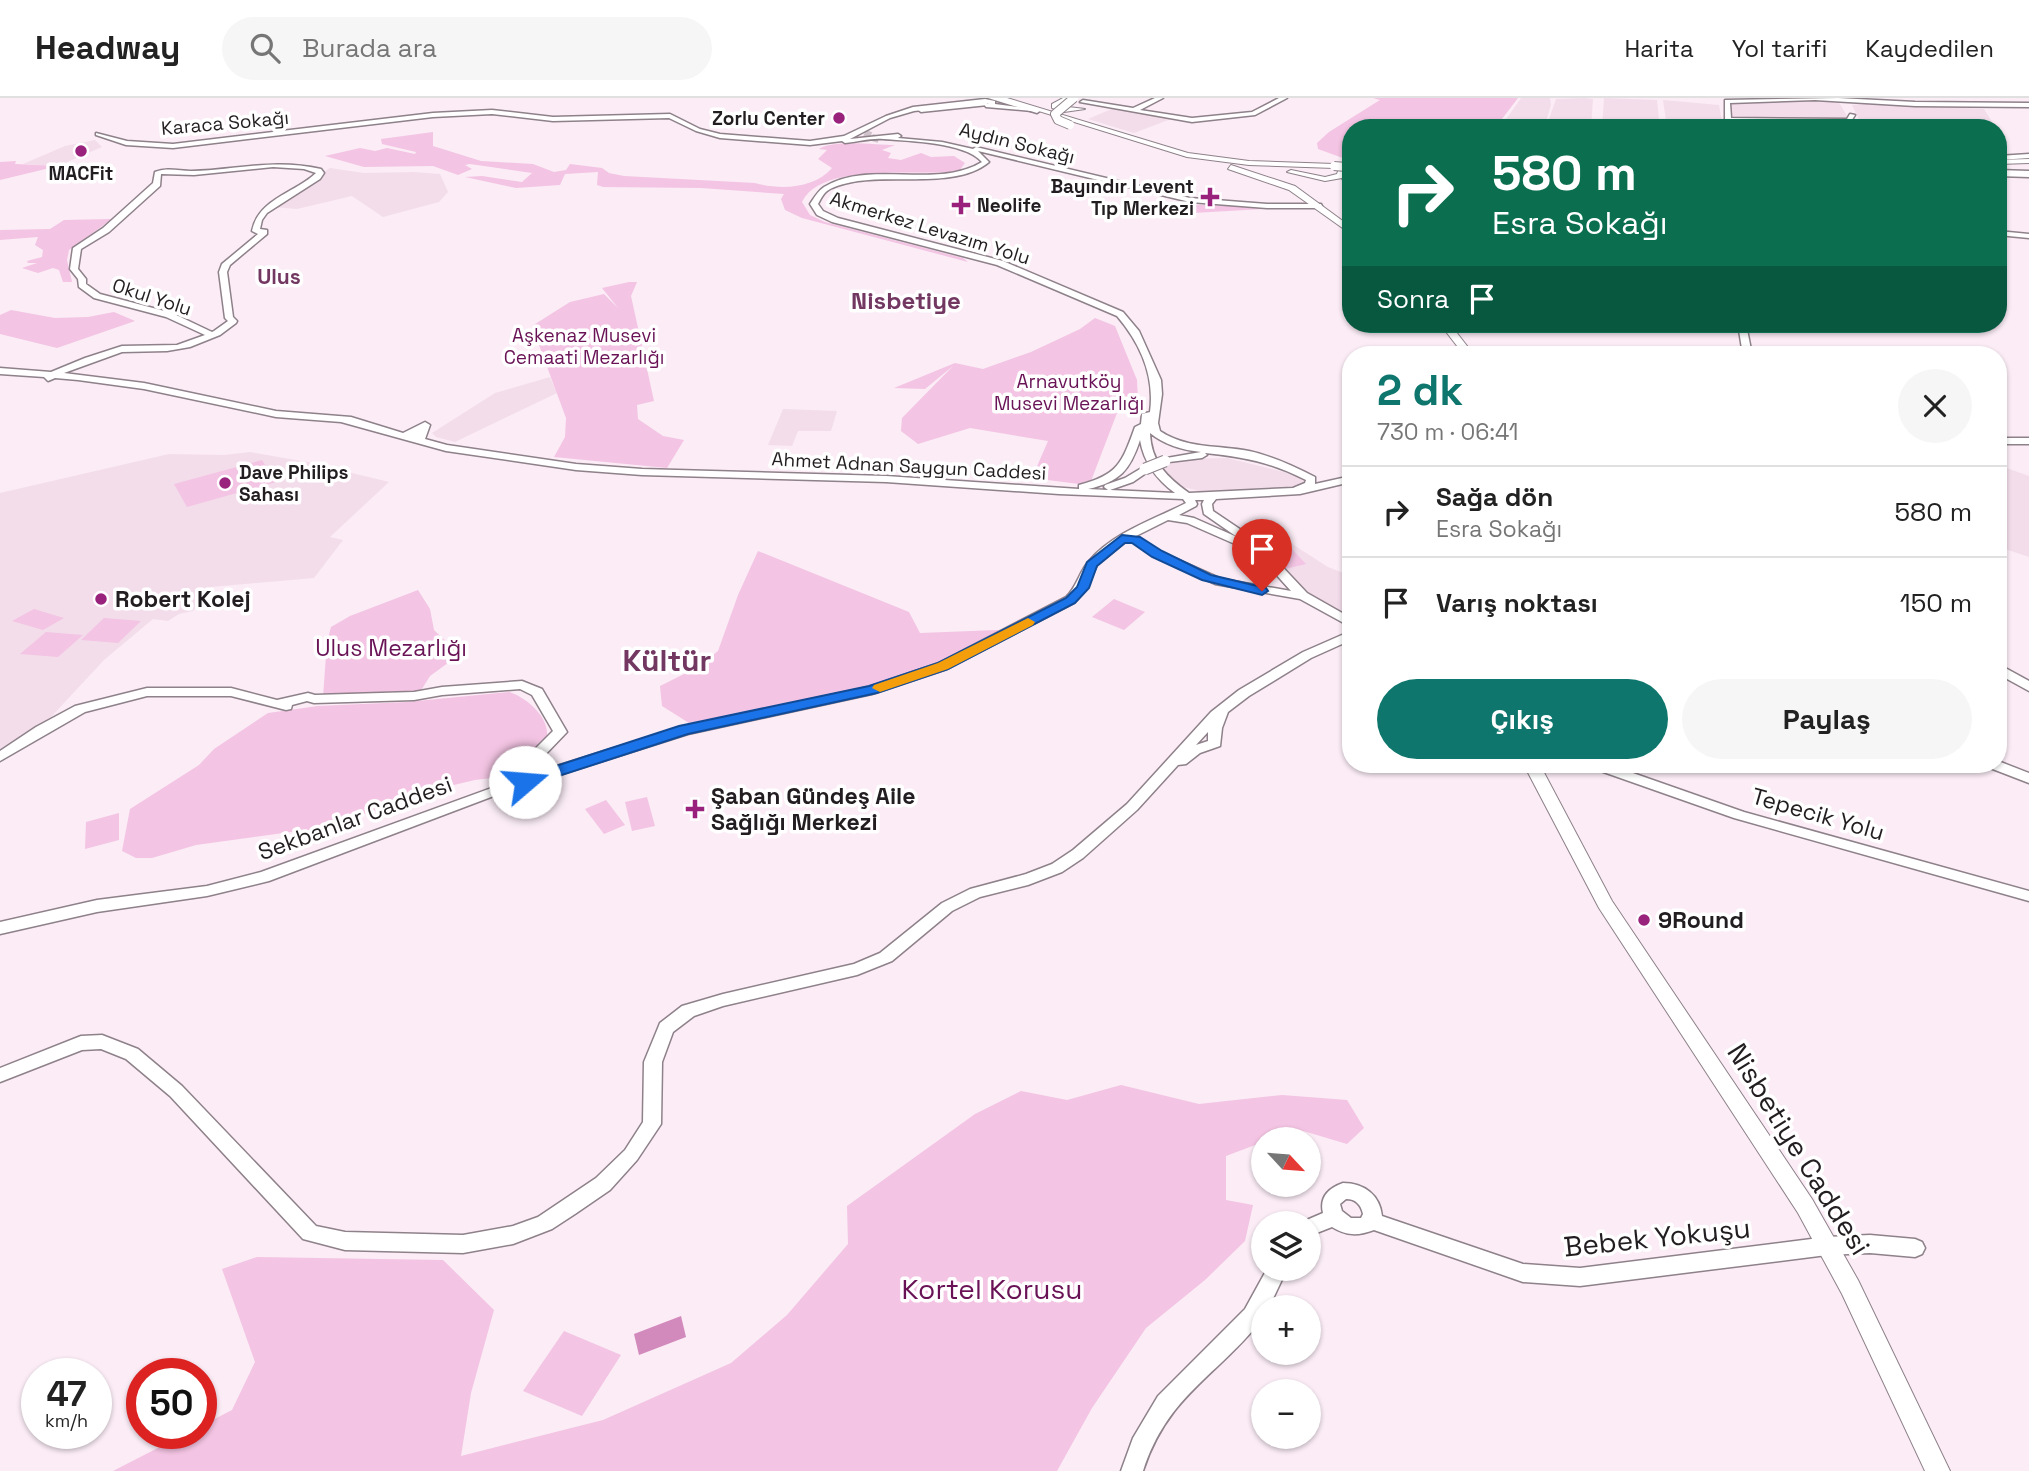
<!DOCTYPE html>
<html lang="tr">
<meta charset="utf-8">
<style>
:root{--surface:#fff;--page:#f6f6f6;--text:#222;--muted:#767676;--line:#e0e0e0;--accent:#0f766e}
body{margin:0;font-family:"Space Grotesk",sans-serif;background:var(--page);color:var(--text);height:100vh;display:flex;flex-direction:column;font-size:26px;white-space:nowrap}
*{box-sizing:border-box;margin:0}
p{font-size:23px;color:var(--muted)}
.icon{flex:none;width:38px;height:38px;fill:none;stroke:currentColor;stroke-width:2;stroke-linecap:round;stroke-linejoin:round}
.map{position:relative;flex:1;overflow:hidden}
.details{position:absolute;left:1342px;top:248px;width:665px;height:427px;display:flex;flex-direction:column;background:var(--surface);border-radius:28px;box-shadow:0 2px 5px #0004}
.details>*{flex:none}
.top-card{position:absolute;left:1342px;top:21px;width:665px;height:214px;border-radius:28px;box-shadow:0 2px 5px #0004;background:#0b6e4f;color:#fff;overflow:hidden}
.needle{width:46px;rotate:116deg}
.controls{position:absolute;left:1251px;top:1029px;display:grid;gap:14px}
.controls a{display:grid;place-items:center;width:70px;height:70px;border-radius:50%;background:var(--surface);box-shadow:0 2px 5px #0004;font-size:35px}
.speed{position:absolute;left:21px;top:1260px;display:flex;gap:14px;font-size:35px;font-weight:700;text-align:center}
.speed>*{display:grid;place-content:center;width:91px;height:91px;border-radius:50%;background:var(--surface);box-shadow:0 2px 5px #0004;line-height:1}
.speed small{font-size:18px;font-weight:400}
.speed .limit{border:10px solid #d22;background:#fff;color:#111}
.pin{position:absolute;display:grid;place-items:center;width:60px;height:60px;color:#fff;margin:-72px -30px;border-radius:50% 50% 50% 0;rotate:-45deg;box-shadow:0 0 7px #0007}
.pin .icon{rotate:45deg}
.me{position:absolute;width:77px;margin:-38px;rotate:72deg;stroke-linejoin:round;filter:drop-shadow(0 0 5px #0008)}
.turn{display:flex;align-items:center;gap:24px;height:147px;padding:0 35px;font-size:32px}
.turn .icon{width:91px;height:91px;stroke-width:2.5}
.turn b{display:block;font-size:49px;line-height:60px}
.then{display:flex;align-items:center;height:66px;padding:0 35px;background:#0003;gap:14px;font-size:26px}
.round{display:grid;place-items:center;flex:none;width:74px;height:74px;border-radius:37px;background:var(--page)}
.summary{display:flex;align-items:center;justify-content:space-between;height:119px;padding:0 35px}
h1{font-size:42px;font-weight:700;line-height:52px;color:var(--accent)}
.primary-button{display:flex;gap:14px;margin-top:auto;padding:14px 35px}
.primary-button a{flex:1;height:80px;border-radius:42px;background:var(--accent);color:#fff;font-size:28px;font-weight:700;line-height:80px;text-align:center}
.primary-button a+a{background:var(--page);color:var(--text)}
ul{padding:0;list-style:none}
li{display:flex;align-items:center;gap:21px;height:91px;padding:0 35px;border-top:2px solid var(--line)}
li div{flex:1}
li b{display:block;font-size:26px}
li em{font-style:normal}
header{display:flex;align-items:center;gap:42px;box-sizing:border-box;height:98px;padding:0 35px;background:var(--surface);border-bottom:2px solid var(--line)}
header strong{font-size:33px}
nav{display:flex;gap:38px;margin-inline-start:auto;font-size:24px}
.search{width:490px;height:63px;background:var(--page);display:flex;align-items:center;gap:18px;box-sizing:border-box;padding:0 24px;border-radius:38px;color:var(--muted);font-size:26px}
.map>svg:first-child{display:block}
</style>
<header>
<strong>Headway</strong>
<div class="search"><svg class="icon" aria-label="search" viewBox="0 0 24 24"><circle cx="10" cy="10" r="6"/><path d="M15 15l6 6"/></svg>Burada ara</div>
<nav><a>Harita</a><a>Yol tarifi</a><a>Kaydedilen</a></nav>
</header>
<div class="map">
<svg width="2029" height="1373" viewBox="0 0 2029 1373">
<rect width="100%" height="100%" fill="#fbecf6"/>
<!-- built -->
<g fill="#f3ddeb">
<path d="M1521 0H1550L1551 7 1544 30H1500Z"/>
<path d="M1585 0 1593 1 1591 30H1546L1556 1Z"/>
<path d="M1604 0 1657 2 1660 30H1602Z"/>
<path d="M1663 2 1719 7 1723 30H1667Z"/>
<path d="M1725 3H1838L1849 21 1838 25 1852 30H1729V25L1736 24 1729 21Z"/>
<path d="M1876 5 1984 11 1996 30H1863L1852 7Z"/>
<path d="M1114 10 1154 17 1171 21 1134 35 1088 21Z"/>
<path d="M95 42 102 49 58 68 23 66 65 48Z"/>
<path d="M330 70 364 75 414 74 440 76 448 94 439 104 383 119 352 98 297 111 273 109Z"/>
<path d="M550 279 557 295 455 344 436 339 432 335 495 295Z"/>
<path d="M783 311H784L837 313 831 333H798L792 348 768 347Z"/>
<path d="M250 354 307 364 389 384 330 439 343 442 314 480 211 489 193 513 179 516 168 523 153 521 104 562 51 619 0 651V395L169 356 224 357Z"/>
<path d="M1227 360 1296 377 1308 384 1293 391 1203 394 1176 387 1160 368 1189 361Z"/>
<path d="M1998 367 2029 378V459L1999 449Z"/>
<path d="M1267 438 1289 444 1328 469 1351 478V522L1311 500 1257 443Z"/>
</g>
<!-- green -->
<g fill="#f3c4e3">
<path d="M1373 0H1518L1495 30H1351V63L1318 51 1317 45 1329 34 1380 2Z"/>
<path d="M433 34V48L481 63 533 66 554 74 566 72 570 66 602 70 609 75 624 78 755 85C780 92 814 91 832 70L818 61 827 52 819 51C833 41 876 47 895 47L882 52 891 55 888 60 901 62 921 55 931 59 954 58 965 65 959 73C920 79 822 63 802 104L810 117 825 124 963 160 968 164 802 120 785 112 781 101 784 96 701 90 603 89 597 87 598 74 565 76 560 87 516 90 465 79 482 78 522 84 532 75 470 66 465 67 472 71 458 77 433 68 364 69 325 58 360 50 375 53 387 50 415 56 416 54 382 46 381 41Z"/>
<path d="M16 63 15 66 58 68 0 82V64Z"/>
<path d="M1171 106 1262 109 1263 111 1158 117 1156 114Z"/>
<path d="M112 121 69 152 67 162 72 184H63L59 172 53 170 38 175 22 170 37 165H28L27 163 42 159 43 152 35 147 38 139 0 142V132L50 131 64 122Z"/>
<path d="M629 184H637L631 198 654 303 637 307 638 321 663 338 684 342 667 370 554 359 565 339 566 320 532 228 570 204 604 196 618 210 602 190Z"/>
<path d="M11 212 55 220 88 219 114 214 135 223 57 250 0 236V217Z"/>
<path d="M1095 220 1115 228 1137 282 1138 303 1117 315 1091 383 1079 386 1032 380 1048 343 970 330 918 346 901 333 902 320 953 268 925 291 894 290 955 265 983 271 1031 254 1080 231Z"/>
<path d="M262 362 276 384 187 409 174 386Z"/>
<path d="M1287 446 1306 466 1285 471 1267 451Z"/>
<path d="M758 453 909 514 920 535 998 532 1001 535 930 568 842 597 689 625 662 608 660 588 698 569 718 553 738 497Z"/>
<path d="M418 492 430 511 434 532 457 554 452 562 430 578 420 594 323 599 327 544 331 529 350 518Z"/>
<path d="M1114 501 1145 514 1124 532 1092 519Z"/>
<path d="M34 511 64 520 43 532 12 523Z"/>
<path d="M104 520 141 523 118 545 81 542Z"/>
<path d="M46 534 83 537 58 559 20 556Z"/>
<path d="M509 594C526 599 553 621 546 643 543 654 531 666 524 676L475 682 420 695 315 735 298 733 196 747 152 760H136L122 753 130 711 199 667 214 651 268 615 318 608 407 604Z"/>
<path d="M647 699 655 728 632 733 625 704Z"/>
<path d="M606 702 625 727 604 736 585 711Z"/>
<path d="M119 715V742L85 751 86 724Z"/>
<path d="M1121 987 1199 1006 1282 997 1347 1002 1364 1030 1347 1046 1300 1032 1273 1041H1264L1263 1044 1226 1058V1102L1253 1107 1245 1143 1205 1182 1146 1230 1092 1310 1057 1373H113L187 1335H201V1328L232 1312 255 1264 222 1171 257 1159 443 1162 494 1212 471 1295 461 1358 603 1322 731 1265 787 1217 848 1146 847 1108 975 1016 1021 993 1067 1002Z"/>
<path d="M564 1233 621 1257 582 1318 523 1293Z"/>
</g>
<!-- water -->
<path fill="#d289bb" d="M681 1218 686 1239 639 1257 634 1236Z"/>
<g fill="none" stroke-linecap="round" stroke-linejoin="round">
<!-- secondary-tunnel -->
<path stroke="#d0c3cb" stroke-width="7" stroke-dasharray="7 3.5" stroke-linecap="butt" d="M869 33 867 38 881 42"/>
<defs>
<g id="secondary">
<path d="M1155 0H1163L1140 12 1192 20 1252 14 1279 0H1287L1255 17 1192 24 1080 4 1083 2 1133 10Z"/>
<path d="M1838 0 1915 4 2029 5V9L1915 8 1815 2 1730 5 1731 20 1847 21 1850 16 1855 17 1850 25 1731 24V30L1725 29V2Z"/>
<path d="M985 1 995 3V6L1035 11 1032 13 986 9 984 6 989 5H985L914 13 890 20 850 41 898 36 901 38 898 40 942 44 973 51 976 49 1190 100 1267 106H1321L1322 108 1318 110H1267L1190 104 978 53 989 64C958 90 897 77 858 83 848 85 835 87 827 93 823 96 820 102 818 106L823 113 838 120 1003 163 1123 214 1139 233 1161 282 1162 296 1158 325 1160 333C1187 351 1218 347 1249 353 1272 358 1294 368 1315 379V386L1351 378V384L1300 396 1216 401 1212 406 1213 413 1259 444 1307 495 1351 520V529L1300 501 1215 486 1153 458 1133 444H1125L1097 467 1085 493 1074 505 947 571 872 596 688 636 499 696 269 783 207 798 97 814 0 836V824L97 802 207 788 261 774 519 680 533 653 553 633 532 597 520 591 442 597 414 602 314 605 307 603 292 607 291 611 286 612 231 598H147L85 614 0 663V653L36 629 75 608 147 590H231L277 602 308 595 315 597 414 594 442 589 522 583 542 591 567 634 543 659 534 675 685 628 869 589 939 565 1066 499C1077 489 1079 474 1089 463 1114 434 1153 422 1186 405L1183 401 1059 396 886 384 642 377 576 372 446 353 341 324 276 319 144 291 78 282 55 280 48 283 44 279 0 276V270L51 274 85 260 122 248 177 247 205 237 166 219 94 200 79 189 78 181 70 171 73 150 103 130 153 85 155 74C168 69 179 73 192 73 238 72 275 60 321 71L324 75 320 81 267 115 262 122 260 131 267 132V136L230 167 227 174 233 219 237 223 236 225 220 237 190 249 167 253 122 254 64 275 144 285 276 313 351 319 403 335 425 324 430 327 425 341 447 347 576 366 642 371 886 378 1079 391V387C1118 377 1122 365 1135 329L1141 326 1142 316 1150 314C1155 278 1140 245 1117 218L997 167 832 124 817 117 810 106C814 100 818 93 824 89 869 61 936 92 982 64 965 44 908 43 883 41 871 40 857 44 845 45L842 43 810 47 720 40 696 33 669 20 553 23 492 16 433 19 173 50 126 47 96 37V35L127 43 173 46 433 15 492 12 553 19 670 16 700 31 720 36 810 43 844 38 886 18 913 9ZM273 69 304 71 316 75C295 95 258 101 252 133L258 136 222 166 219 174 225 220 228 223 214 233 212 234 172 215 100 196 86 186V181L78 171 81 151 109 134 160 88 161 76 194 77ZM1150 335C1165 347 1182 352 1201 354L1161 361V365L1202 360 1207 357 1205 355C1243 359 1271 364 1306 382L1305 385 1293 390 1189 395C1167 379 1151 364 1150 335ZM1140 342C1144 365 1156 381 1175 395L1110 392 1133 384 1149 373 1150 371 1145 368 1125 380 1105 387 1104 389 1108 392 1088 391C1120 384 1130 372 1140 342ZM1195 402H1204L1202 406 1204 416 1237 439 1194 420 1179 417 1196 408 1197 406ZM1168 422 1187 425 1244 450H1252L1291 493 1222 481 1161 454 1136 438Z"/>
<path d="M2029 56V60L1998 62V58Z"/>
<path d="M1998 133 2029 136V140L1998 137Z"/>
<path d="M1738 226H1746L1752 257H1743Z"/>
<rect x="1998" y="340" width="31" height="6"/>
<path d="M1351 533V542L1311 560 1249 598 1228 614 1222 630 1220 648 1200 655 1186 666 1178 667 1137 712 1083 760 1062 774 1028 787 980 799 952 813 892 863 857 877 723 908 694 918 673 934 662 964 661 1026 637 1062 610 1092 575 1116 552 1131 513 1146 463 1155 345 1152 303 1141 170 998 126 961 101 951 82 952 0 984V970L81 938 102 937 138 951 182 988 316 1128 345 1134 463 1137 513 1128 538 1119 596 1080 625 1052 643 1024 644 964 658 930 660 925 682 908 723 896 854 866 880 855 942 805 970 791 1026 776 1052 766 1073 752 1127 706 1211 614 1239 592 1303 554ZM1208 634V643L1196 647Z"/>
<path d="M1998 566 2029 583V593L1998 576Z"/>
<path d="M1998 663 2029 675V685L1990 670 1988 667H1998Z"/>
<path d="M1590 667H1610L1744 714 2029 793V803L1734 720 1592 670Z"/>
<path d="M1343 1085C1364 1085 1380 1097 1382 1118L1523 1166 1580 1170 1827 1139 1870 1137 1915 1141 1922 1144 1925 1150 1922 1156 1915 1159 1870 1155 1827 1157 1580 1188 1523 1184 1374 1132C1358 1138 1347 1138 1332 1129L1309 1138V1125L1302 1124 1323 1115C1319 1099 1329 1090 1343 1085ZM1346 1101C1356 1101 1361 1107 1363 1116L1361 1120H1351L1342 1113 1340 1106Z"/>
<path d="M1267 1171H1287L1269 1209H1264L1263 1220C1218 1278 1168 1296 1143 1373H1121L1133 1340 1158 1298 1245 1211Z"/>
</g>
<g id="primary">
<path d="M997 0H1007L1188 55 1249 63 1334 66 1338 68 1334 70 1249 67 1187 59Z"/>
<path d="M1063 0H1071L1060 8 1085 11 1064 14 1052 10V6Z"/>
<path d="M2029 61V65L1998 66V62Z"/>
<path d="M1231 67 1295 88 1351 129V136L1289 92 1228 71Z"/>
<path d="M1339 70 1346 72 1351 83V94L1347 92 1342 80 1325 83 1287 74 1291 72 1325 79 1337 76Z"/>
<path d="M1440 226H1450L1474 257H1464Z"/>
<path d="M1524 667H1540L1612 803 1812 1101 1858 1182 1950 1373H1925L1842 1196 1798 1115 1599 810Z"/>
</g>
<g id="highway">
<path d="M988 0H1002L1041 12 1037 15Z"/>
<path d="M985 2 988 7 921 14 917 11Z"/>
<path d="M1998 72 2029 73V79L1998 78Z"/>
</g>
</defs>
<!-- secondary casing -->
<use href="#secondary" stroke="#8e8189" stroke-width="3"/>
<!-- primary casing -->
<use href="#primary" stroke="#8e8189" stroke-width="2"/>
<!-- highway casing -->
<use href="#highway" stroke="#8e8189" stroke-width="3"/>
<!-- secondary -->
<use href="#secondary" fill="#fff" fill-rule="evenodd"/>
<!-- primary -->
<use href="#primary" fill="#fff" fill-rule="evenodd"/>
<!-- highway -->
<use href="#highway" fill="#fff" fill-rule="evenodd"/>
<defs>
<path id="secondary-bridge" d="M1145 371 1165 363"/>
<g id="primary-bridge">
<path d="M1070 27 1058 22 1055 16 1074 0"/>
<path d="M1334 68 1346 69"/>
</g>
</defs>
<!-- secondary-bridge casing -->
<use href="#secondary-bridge" stroke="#8e8189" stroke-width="13" stroke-linecap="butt"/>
<!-- primary-bridge casing -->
<use href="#primary-bridge" stroke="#8e8189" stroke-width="10" stroke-linecap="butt"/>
<!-- secondary-bridge -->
<use href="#secondary-bridge" stroke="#fff" stroke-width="11"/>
<!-- primary-bridge -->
<use href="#primary-bridge" stroke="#fff" stroke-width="8"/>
</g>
<!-- route -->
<path fill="#1a73e8" stroke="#114b97" stroke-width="2" d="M1122 437 1140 439 1162 453 1211 477 1266 490 1268 493 1262 497 1202 482 1152 459 1132 445H1125L1097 468 1089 490 1075 505 948 571 877 595 688 636 525 689 517 684 519 680 679 628 869 588 938 565 1066 500 1077 489 1087 464Z"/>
<!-- slow -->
<path fill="#f59e0b" d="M1028 520 1035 524 1033 527 948 571 880 594 872 590 874 587 938 565Z"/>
<!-- markers -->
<g fill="#99227d" stroke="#fff" stroke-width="2.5">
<circle cx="839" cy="20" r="7"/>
<circle cx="81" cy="53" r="7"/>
<path d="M1206.5 88.5h7v7h7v7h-7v7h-7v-7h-7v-7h7z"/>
<path d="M957.5 96.5h7v7h7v7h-7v7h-7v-7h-7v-7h7z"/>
<circle cx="225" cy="385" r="7"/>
<circle cx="101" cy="501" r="7"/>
<path d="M691.5 700.5h7v7h7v7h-7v7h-7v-7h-7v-7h7z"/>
<circle cx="1644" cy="822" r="7"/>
</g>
<g text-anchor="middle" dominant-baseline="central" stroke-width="7" stroke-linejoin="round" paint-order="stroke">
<!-- far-poi labels -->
<g font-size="19" font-weight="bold" fill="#221d20" stroke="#fff" text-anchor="end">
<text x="825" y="20">Zorlu Center</text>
<text x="81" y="75" text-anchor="middle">MACFit</text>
<text x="1194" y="88">Bayındır Levent<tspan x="1194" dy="22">Tıp Merkezi</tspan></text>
<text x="977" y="107" text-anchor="start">Neolife</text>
<text x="239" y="374" text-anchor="start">Dave Philips<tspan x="239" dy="22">Sahası</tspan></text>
</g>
<!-- far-street labels -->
<g font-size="19" fill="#221d20" stroke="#fff">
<text transform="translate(225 25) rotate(-5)">Karaca Sokağı</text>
<text transform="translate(1017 45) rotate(14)">Aydın Sokağı</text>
<text transform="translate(930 130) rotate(17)">Akmerkez Levazım Yolu</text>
<text transform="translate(152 199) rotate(18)">Okul Yolu</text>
<text transform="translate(909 368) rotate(3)">Ahmet Adnan Saygun Caddesi</text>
</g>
<!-- far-park labels -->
<g font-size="19" fill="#691356" stroke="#fff">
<text x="584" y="237">Aşkenaz Musevi<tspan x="584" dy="22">Cemaati Mezarlığı</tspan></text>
<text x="1069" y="283">Arnavutköy<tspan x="1069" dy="22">Musevi Mezarlığı</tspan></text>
</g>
<!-- far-neighbourhood labels -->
<g font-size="21" font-weight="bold" fill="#733862" stroke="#fff">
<text x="279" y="178">Ulus</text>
</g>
<!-- poi labels -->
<g font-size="23" font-weight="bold" fill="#221d20" stroke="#fff" text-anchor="start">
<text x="115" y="501">Robert Kolej</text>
<text x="711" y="698">Şaban Gündeş Aile<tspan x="711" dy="26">Sağlığı Merkezi</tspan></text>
<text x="1658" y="822">9Round</text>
</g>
<!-- park labels -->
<g font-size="23" fill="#691356" stroke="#fff">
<text x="391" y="550">Ulus Mezarlığı</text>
</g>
<!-- street labels -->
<g font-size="23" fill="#221d20" stroke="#fff">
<text transform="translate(1818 716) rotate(16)">Tepecik Yolu</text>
<text transform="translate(355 720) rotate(-20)">Sekbanlar Caddesi</text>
</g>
<!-- far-district labels -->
<g font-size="24" font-weight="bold" fill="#733862" stroke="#fff">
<text x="906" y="202">Nisbetiye</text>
</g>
<!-- near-street labels -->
<g font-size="28" fill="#221d20" stroke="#fff">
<text transform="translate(1799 1051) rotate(58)">Nisbetiye Caddesi</text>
<text transform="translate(1657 1139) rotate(-6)">Bebek Yokuşu</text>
</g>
<!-- near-park labels -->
<g font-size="28" fill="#691356" stroke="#fff">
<text x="992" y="1191">Kortel Korusu</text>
</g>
<!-- district labels -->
<g font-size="30" font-weight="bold" fill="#733862" stroke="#fff">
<text x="667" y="562">Kültür</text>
</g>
</g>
</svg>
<div class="controls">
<a><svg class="needle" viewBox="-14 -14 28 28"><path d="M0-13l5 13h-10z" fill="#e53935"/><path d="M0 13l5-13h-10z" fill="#767676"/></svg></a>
<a><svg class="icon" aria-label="layers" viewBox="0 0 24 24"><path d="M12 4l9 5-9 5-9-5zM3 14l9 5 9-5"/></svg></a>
<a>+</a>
<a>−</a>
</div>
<div class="speed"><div>47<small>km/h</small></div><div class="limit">50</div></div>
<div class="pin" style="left:1262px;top:493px;background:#d93025"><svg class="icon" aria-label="arrive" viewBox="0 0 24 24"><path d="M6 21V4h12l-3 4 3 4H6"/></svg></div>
<svg class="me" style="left:525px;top:684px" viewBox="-20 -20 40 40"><circle r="19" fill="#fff"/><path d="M0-13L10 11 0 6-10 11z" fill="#1a73e8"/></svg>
<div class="top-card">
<div class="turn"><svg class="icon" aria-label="right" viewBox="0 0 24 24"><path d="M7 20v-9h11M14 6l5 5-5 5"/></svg><div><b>580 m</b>Esra Sokağı</div></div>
<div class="then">Sonra<svg class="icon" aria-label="arrive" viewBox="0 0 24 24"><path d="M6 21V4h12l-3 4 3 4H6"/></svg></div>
</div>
<section class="details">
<div class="summary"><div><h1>2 dk</h1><p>730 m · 06:41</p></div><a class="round"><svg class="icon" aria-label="close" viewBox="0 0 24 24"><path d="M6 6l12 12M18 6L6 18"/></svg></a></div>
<ul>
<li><svg class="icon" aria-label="right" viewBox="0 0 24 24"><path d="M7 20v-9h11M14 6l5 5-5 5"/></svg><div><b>Sağa dön</b><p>Esra Sokağı</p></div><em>580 m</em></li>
<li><svg class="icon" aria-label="arrive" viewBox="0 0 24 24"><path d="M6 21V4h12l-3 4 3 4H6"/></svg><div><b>Varış noktası</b></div><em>150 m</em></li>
</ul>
<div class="primary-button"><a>Çıkış</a><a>Paylaş</a></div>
</section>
</div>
